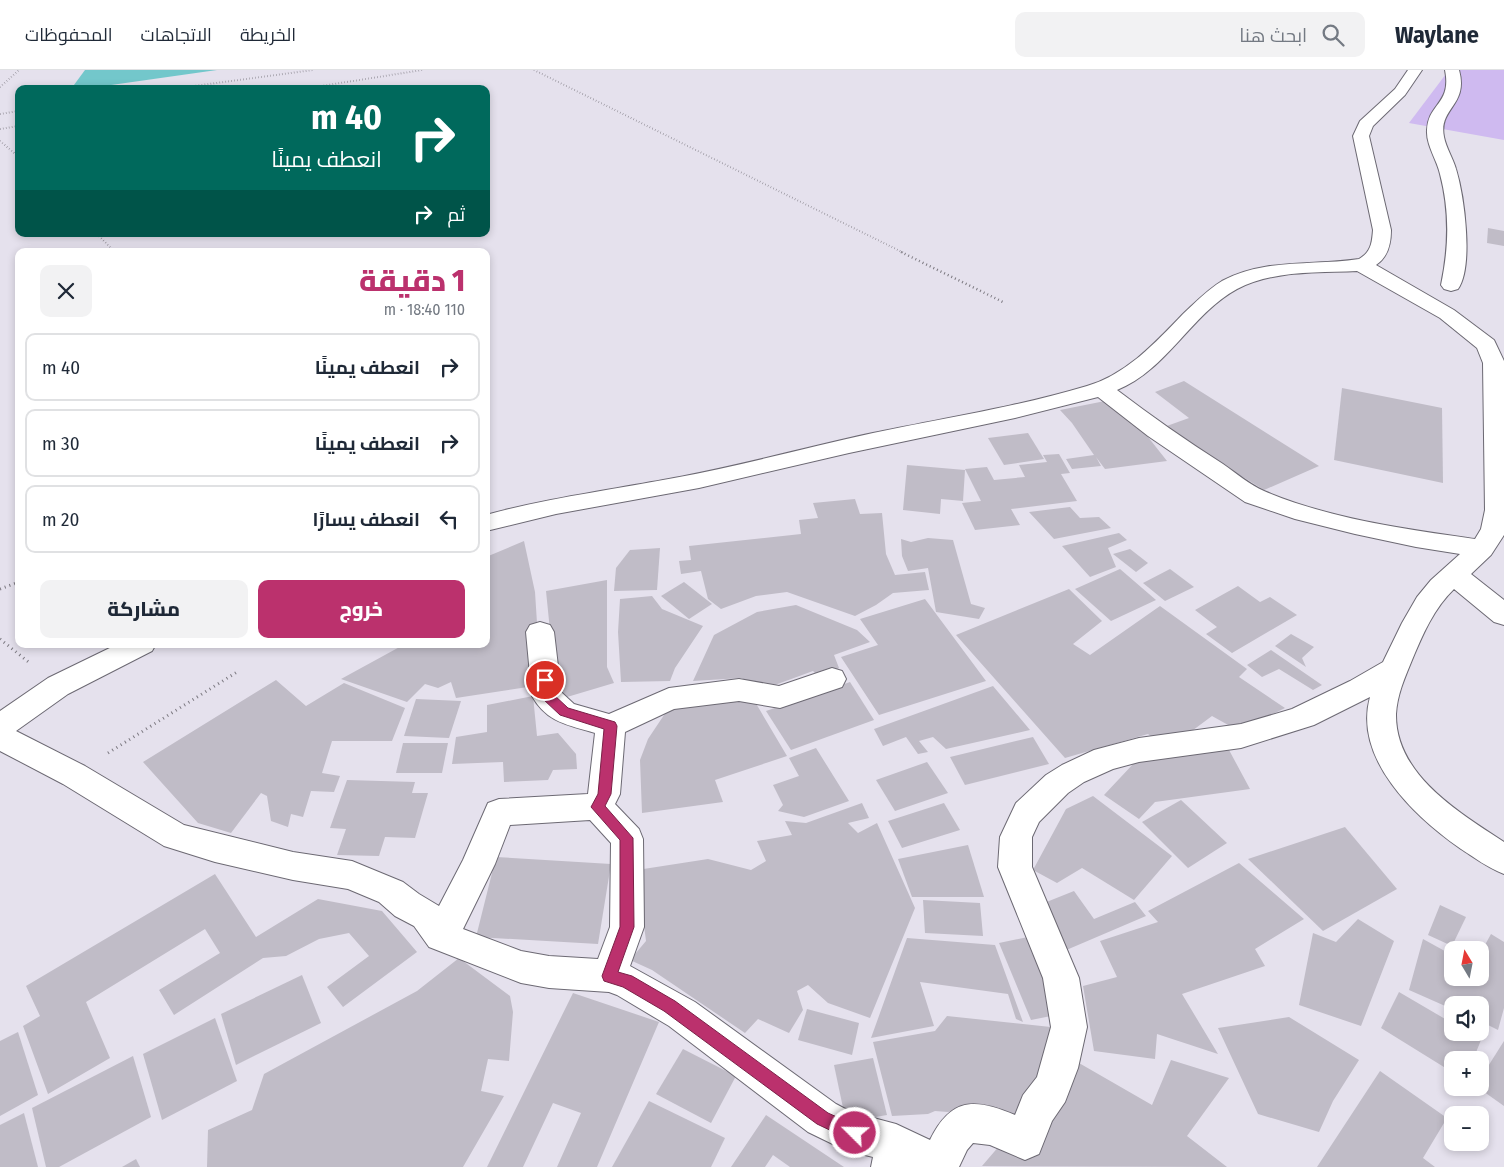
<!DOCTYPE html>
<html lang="ar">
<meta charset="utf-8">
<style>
:root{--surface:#fff;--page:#f2f2f3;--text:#1f2937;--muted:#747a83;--line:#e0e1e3;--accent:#bb316d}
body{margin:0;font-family:"Fira Sans Condensed",Cairo,sans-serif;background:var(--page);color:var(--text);direction:rtl;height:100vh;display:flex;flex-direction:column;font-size:19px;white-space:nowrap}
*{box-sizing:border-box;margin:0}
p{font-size:16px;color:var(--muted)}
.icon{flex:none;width:28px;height:28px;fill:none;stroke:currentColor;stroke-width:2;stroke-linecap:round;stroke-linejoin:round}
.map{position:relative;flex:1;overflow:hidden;direction:ltr}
.panel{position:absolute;left:15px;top:178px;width:475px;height:400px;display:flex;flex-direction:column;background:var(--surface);border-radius:10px;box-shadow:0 2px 8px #0003;direction:rtl}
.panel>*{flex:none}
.guide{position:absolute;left:15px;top:15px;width:475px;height:152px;border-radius:10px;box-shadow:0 2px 8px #0003;direction:rtl;background:#00695c;color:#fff;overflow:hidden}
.needle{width:32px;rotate:350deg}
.fabs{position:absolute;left:1444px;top:871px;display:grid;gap:10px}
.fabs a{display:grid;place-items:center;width:45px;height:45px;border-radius:10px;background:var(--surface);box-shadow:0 2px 8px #0003;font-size:25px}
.pin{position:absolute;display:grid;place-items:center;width:42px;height:42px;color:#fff;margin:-21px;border:2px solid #fff;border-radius:50%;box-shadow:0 1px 5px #0007}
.me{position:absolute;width:55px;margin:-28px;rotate:293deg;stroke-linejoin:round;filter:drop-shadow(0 0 4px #0008)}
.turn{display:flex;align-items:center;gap:18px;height:105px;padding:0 25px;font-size:22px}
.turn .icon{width:65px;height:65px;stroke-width:2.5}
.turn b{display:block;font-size:35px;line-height:42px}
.then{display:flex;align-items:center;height:48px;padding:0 25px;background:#0003;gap:10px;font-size:19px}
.round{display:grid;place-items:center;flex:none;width:52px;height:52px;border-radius:10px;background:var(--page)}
.summary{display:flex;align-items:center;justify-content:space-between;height:85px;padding:0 25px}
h1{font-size:30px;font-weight:800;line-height:38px;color:var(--accent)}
.action{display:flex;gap:10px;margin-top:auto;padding:10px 25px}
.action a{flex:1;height:58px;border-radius:10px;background:var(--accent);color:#fff;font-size:20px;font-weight:800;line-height:58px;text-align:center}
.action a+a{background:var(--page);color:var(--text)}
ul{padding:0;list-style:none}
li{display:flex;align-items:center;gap:15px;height:68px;margin:0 10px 8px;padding:0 15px;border:2px solid var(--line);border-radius:10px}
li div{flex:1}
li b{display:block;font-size:19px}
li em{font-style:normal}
header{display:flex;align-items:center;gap:30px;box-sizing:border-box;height:70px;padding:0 25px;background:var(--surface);border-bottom:1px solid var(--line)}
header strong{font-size:24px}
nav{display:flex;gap:28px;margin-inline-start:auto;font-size:18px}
.search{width:350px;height:45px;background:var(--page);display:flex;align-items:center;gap:12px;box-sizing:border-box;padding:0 18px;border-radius:10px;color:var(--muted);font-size:19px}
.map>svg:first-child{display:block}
</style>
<header>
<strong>Waylane</strong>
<div class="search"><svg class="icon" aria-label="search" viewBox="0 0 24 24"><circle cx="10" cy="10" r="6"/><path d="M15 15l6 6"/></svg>ابحث هنا</div>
<nav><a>الخريطة</a><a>الاتجاهات</a><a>المحفوظات</a></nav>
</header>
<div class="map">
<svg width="1504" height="1097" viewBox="0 0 1504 1097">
<rect width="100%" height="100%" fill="#e5e1ed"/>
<!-- green -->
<path fill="#cfbaf0" d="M1449 0H1504V70L1409 53Z"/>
<!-- water -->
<path fill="#73c7cb" d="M85 0H217L83 19H71Z"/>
<!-- building -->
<g fill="#c0bcc7">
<path d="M1488 158 1504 161V176L1487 173Z"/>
<path d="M1184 311 1319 396 1264 420 1180 368 1164 357 1189 348 1155 322Z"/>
<path d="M1342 318 1442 338 1443 413 1334 390Z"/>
<path d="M1105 331 1133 348 1167 391 1105 399 1096 387 1101 396 1072 399 1066 389 1094 385 1072 353 1060 340Z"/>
<path d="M1028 363 1044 389 1004 395 988 368Z"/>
<path d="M1059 384 1070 403 1061 404 1077 431 1011 439 1020 455 975 460 962 433 981 431 965 399 987 397 994 410 1025 407 1019 395 1047 392 1043 385Z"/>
<path d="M907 395 965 400 963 431 941 429 940 444 903 440Z"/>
<path d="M855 429 860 444 882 443 886 484 895 505 925 502 929 520 893 523 876 535 855 546 787 522 756 526 721 539 708 529 701 501 681 504 679 491 691 490 689 476 801 464 799 450 818 448 813 433Z"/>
<path d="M1070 437 1080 448 1099 447 1111 458 1054 469 1029 442Z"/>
<path d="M1119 463 1127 470 1108 478 1116 497 1090 507 1062 476Z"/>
<path d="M928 468 953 470 971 534 985 538 979 549 936 542 928 498 908 501 902 486 901 469 911 472Z"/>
<path d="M524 471 535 522 541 615 456 628 451 612 438 618 425 614 407 632 341 609 405 574H486V487Z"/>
<path d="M660 478 657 520 614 521 616 498 630 480Z"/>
<path d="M1130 479 1148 493 1136 502 1113 484Z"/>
<path d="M1120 499 1156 530 1111 551 1075 519Z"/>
<path d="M1170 499 1194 517 1165 531 1143 513Z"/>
<path d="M607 510V597L614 613 557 630 546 521Z"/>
<path d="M684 512 712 534 689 549 661 526Z"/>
<path d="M1238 516 1260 532 1270 527 1297 545 1232 583 1206 564 1217 557 1195 540Z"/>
<path d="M1069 519 1102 551 1073 574 1090 585 1160 536 1247 599 1239 607 1285 638 1239 661 1212 646 1177 672H1158L1148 664 1065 688 956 565Z"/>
<path d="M652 526 662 539 703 556 675 598 670 611 621 612 618 562 620 529Z"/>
<path d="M925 529 986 611 879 645 841 587 878 575 860 549Z"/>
<path d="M796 535 857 560 870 572 834 585 839 598 820 608 813 601 756 622 742 608 693 611 714 565 757 542Z"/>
<path d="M1291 564 1314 577 1302 588 1306 597 1275 576Z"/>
<path d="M1271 580 1322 615 1313 620 1279 599 1262 607 1247 595Z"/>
<path d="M276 610 306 636 344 613 405 638 392 671H332L322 703 340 706 334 722 311 721 303 747 291 744 288 757 271 751 267 726 261 723 231 763 198 753 143 692Z"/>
<path d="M850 612 874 650 791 680 766 641Z"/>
<path d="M993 616 1030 660 946 679 933 667 919 671 928 682 918 684 906 667 883 676 874 659Z"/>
<path d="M751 625 787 686 715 710 723 732 642 743 640 690 648 669 668 639Z"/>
<path d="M533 626 537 666 558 663 576 684 577 699 553 700 548 710 504 712 503 692 452 694 456 667 487 662V635Z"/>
<path d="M416 629 461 631 449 668 404 666Z"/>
<path d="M1033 667 1049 694 965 715 950 687Z"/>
<path d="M403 673H448L442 703H396Z"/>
<path d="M816 678 849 731 804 747 778 741 783 735 773 715 799 706 789 688Z"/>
<path d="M1229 680 1250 719 1155 732 1139 749 1104 725 1135 692Z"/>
<path d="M927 692 948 723 895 741 876 710Z"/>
<path d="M347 710 415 712 412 723H428L415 768 385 767 379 786 337 785 346 759 330 758Z"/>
<path d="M1093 726 1172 786 1134 830 1082 798 1057 813 1033 800 1066 739Z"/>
<path d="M1181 730 1227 773 1188 798 1142 752Z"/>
<path d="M862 733 869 748 848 753 858 763 877 753 915 838 870 948 828 933 808 915 797 921 803 940 789 963 758 949 745 963 652 900 630 890 646 871 637 800 708 789 751 800 766 791 757 771 792 765 785 751 806 753Z"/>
<path d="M944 733 960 760 902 778 888 751Z"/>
<path d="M1345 757 1397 819 1323 861 1248 789Z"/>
<path d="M968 775 984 827H912L898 789Z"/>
<path d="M496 787 611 794 598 874 476 867Z"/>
<path d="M1239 793 1304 849 1255 879 1265 896 1182 924 1218 984 1157 964 1155 989 1094 981 1083 916 1117 907 1100 871 1158 852 1148 841Z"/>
<path d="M215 804 256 867 318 829 382 841 417 882 343 937 327 917 369 886 349 863 319 869 286 886 263 888 174 945 159 920 220 883 205 859 86 932 110 988 48 1024 23 956 40 946 26 916Z"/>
<path d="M1074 821 1094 849 1135 832 1146 846 1064 881 1034 837Z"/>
<path d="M923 830 980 833 983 866 925 863Z"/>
<path d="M1440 835 1466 847 1452 876 1428 865Z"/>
<path d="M1358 849 1394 871 1361 956 1299 935 1313 863 1336 872Z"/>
<path d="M1491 864 1504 872V938L1498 960 1480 951V935H1452V939L1409 920 1423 869 1452 885V908H1480V884Z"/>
<path d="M1028 867 1061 944 1031 950 999 873Z"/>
<path d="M907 868 995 875 1023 952 1016 949 1008 924 920 912 934 956 871 968Z"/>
<path d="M459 888 510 926 513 942 509 991 488 989 481 1021 504 1026 463 1097H207L208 1060 252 1040 264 1004 417 921Z"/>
<path d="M302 905 321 953 236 995 221 944Z"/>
<path d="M1399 922 1452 953V962H1468L1481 970 1473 990H1452V1002L1381 958Z"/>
<path d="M573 923 659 952 597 1097H557L581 1043 553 1033 523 1097H487Z"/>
<path d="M807 939 859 953 852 985 798 970Z"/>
<path d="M947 946 1060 958 1034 1034 1020 1056 955 1040 948 1042 935 1041 928 1044 892 1046 873 972 935 961Z"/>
<path d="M1289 947 1359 990 1333 1031 1319 1062 1258 1044 1218 958Z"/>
<path d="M215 948 237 1011 162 1050 143 984Z"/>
<path d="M18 962 38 1025 0 1046V971Z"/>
<path d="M1504 971V1036L1480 1019V1009Z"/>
<path d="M683 979 736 1006 711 1053 656 1024Z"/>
<path d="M133 986 151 1047 59 1097H46L32 1038Z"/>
<path d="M873 988 887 1045 846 1052 834 995Z"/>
<path d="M1171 990 1229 1008 1187 1066 1227 1097 982 1096 1000 1075 1079 993 1152 1035Z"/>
<path d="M1380 1001 1447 1048 1423 1088 1435 1097H1317Z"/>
<path d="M649 1031 725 1068 711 1097H612Z"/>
<path d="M24 1043 38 1097H0V1055Z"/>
<path d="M766 1045 844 1097H790L773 1085 765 1097H731Z"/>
<path d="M136 1089 140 1097H122Z"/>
</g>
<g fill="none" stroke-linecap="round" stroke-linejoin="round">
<defs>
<g id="minor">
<path d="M1408 0H1422L1405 25 1373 56 1369 66 1391 160C1391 174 1388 187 1376 195L1454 240 1494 270 1504 291V465L1491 485 1471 504 1504 530V555L1494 552 1454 519C1434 538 1423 564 1412 590 1405 607 1397 625 1396 644 1395 705 1460 743 1504 772V804C1488 798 1475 788 1461 779 1415 747 1353 689 1370 627L1314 655 1241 678 1139 692 1113 699 1084 712 1068 723 1039 752 1032 767V797L1079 908 1087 957 1078 998 1070 1019 1065 1032 1052 1051 1039 1084 1025 1090 990 1075 973 1073 967 1080 959 1097H871L873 1087 845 1080 808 1062 669 956 617 925 609 922 549 918 521 913 429 877 414 856 395 846 379 832 348 819 293 810 215 792 164 776 63 714 0 681V641L48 608 118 574H156L152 581 68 624 16 661 85 696 184 755 293 782 352 791 403 812 419 824 439 836 463 790 488 733 499 729 588 724 595 663C569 655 547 653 532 626L526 562 530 555 540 552 550 555 554 562 561 622 574 634 609 644 669 618 739 609 779 616 832 598 842 601 846 609 842 617 780 638 739 631 674 639 625 662 620 724 615 734 639 759 643 769 644 857 630 896 695 932 836 1034 851 1042 896 1054 930 1070C951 1027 975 1028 1015 1045L1023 1025 1037 1007 1051 957 1043 908 998 797 1000 767 1016 733 1046 705 1062 695 1094 680 1139 668 1241 654 1292 639 1350 611 1383 592 1402 553 1417 527 1431 510 1460 484 1416 477 1355 464 1295 449 1245 432 1148 366 1098 327 1015 348 849 383 699 418 556 444 486 461V445C548 428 611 420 674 408 741 396 807 377 873 363 945 348 1017 337 1087 316 1127 304 1155 273 1183 244 1195 233 1207 220 1222 211 1265 188 1313 196 1359 189 1371 182 1372 173 1373 160L1353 66 1360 51 1395 19ZM1357 201 1440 248 1477 278 1483 293 1485 440 1481 459 1475 469C1405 459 1330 449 1264 421 1250 415 1236 403 1223 394 1187 371 1151 346 1117 320 1167 300 1191 244 1237 219 1273 200 1318 203 1357 201ZM590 750 611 773 610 857 598 889 549 886 521 881 463 859 495 794 510 755Z"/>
<path d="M1445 0H1459C1469 36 1438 38 1444 67 1446 78 1453 88 1456 99 1464 125 1474 196 1458 219L1451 221 1444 219 1441 215C1449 177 1450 142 1440 104 1437 90 1426 75 1427 60 1428 33 1452 34 1445 0Z"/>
</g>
</defs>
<!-- minor casing -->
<use href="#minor" stroke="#6c6973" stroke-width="2"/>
<!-- path-far2 -->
<g stroke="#7c7981" stroke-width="2" stroke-dasharray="0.5 2.5" stroke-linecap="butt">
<path d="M534 0 904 183"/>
<path d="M0 17 19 0"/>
<path d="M172 19 313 0"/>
<path d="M303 19 422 0"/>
<path d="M0 44 19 41"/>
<path d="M0 59 19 56"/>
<path d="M0 71 19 87"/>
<path d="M97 164 114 181"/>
</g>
<!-- path-far1 -->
<path stroke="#7c7981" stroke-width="2.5" stroke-dasharray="1 3" stroke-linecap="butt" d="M901 182 1005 233"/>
<!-- path -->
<g stroke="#7c7981" stroke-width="3" stroke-dasharray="1 4" stroke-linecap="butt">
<path d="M0 519 19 512"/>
<path d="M0 569 31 594"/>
<path d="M108 683 237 602"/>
</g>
<!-- minor -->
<use href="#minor" fill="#fff" fill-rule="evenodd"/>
</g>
<!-- route -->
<path fill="#bb316d" stroke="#7a2047" d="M545 606 551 610 553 624 568 638 615 652 617 656 611 724 605 736 633 768 634 857 618 902 632 906 675 931 828 1043 861 1058 863 1063 861 1069 855 1072 817 1054 664 941 623 917 604 911 602 906 620 857V770L591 737 598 724 604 659 560 645 543 629 539 610Z"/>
</svg>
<div class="fabs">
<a><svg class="needle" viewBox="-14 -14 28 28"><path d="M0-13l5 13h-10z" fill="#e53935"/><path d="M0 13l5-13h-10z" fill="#747a83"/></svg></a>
<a><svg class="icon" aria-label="sound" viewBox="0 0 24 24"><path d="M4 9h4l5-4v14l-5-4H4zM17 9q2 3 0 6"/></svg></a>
<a>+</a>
<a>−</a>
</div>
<div class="pin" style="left:545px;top:610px;background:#d93025"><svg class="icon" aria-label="arrive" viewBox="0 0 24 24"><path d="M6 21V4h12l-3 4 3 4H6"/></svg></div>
<svg class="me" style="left:855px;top:1063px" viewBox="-20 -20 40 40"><circle r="17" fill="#bb316d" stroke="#fff" stroke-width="3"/><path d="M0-11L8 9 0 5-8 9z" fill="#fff"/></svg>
<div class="guide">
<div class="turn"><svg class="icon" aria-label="right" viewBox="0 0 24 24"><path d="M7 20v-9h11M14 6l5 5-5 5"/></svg><div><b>40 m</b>انعطف يمينًا</div></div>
<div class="then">ثم<svg class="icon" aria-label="right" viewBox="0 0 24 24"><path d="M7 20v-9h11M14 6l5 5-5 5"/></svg></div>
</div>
<section class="panel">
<div class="summary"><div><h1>1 دقيقة</h1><p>110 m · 18:40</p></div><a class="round"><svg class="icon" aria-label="close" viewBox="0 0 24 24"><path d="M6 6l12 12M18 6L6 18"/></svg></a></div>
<ul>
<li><svg class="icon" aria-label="right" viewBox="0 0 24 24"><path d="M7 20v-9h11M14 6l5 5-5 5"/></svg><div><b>انعطف يمينًا</b></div><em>40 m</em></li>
<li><svg class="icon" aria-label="right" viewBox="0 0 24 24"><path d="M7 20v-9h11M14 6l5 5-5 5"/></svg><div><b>انعطف يمينًا</b></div><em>30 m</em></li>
<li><svg class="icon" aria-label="left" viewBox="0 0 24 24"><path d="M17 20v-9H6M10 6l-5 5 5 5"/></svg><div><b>انعطف يسارًا</b></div><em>20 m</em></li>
</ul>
<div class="action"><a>خروج</a><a>مشاركة</a></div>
</section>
</div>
